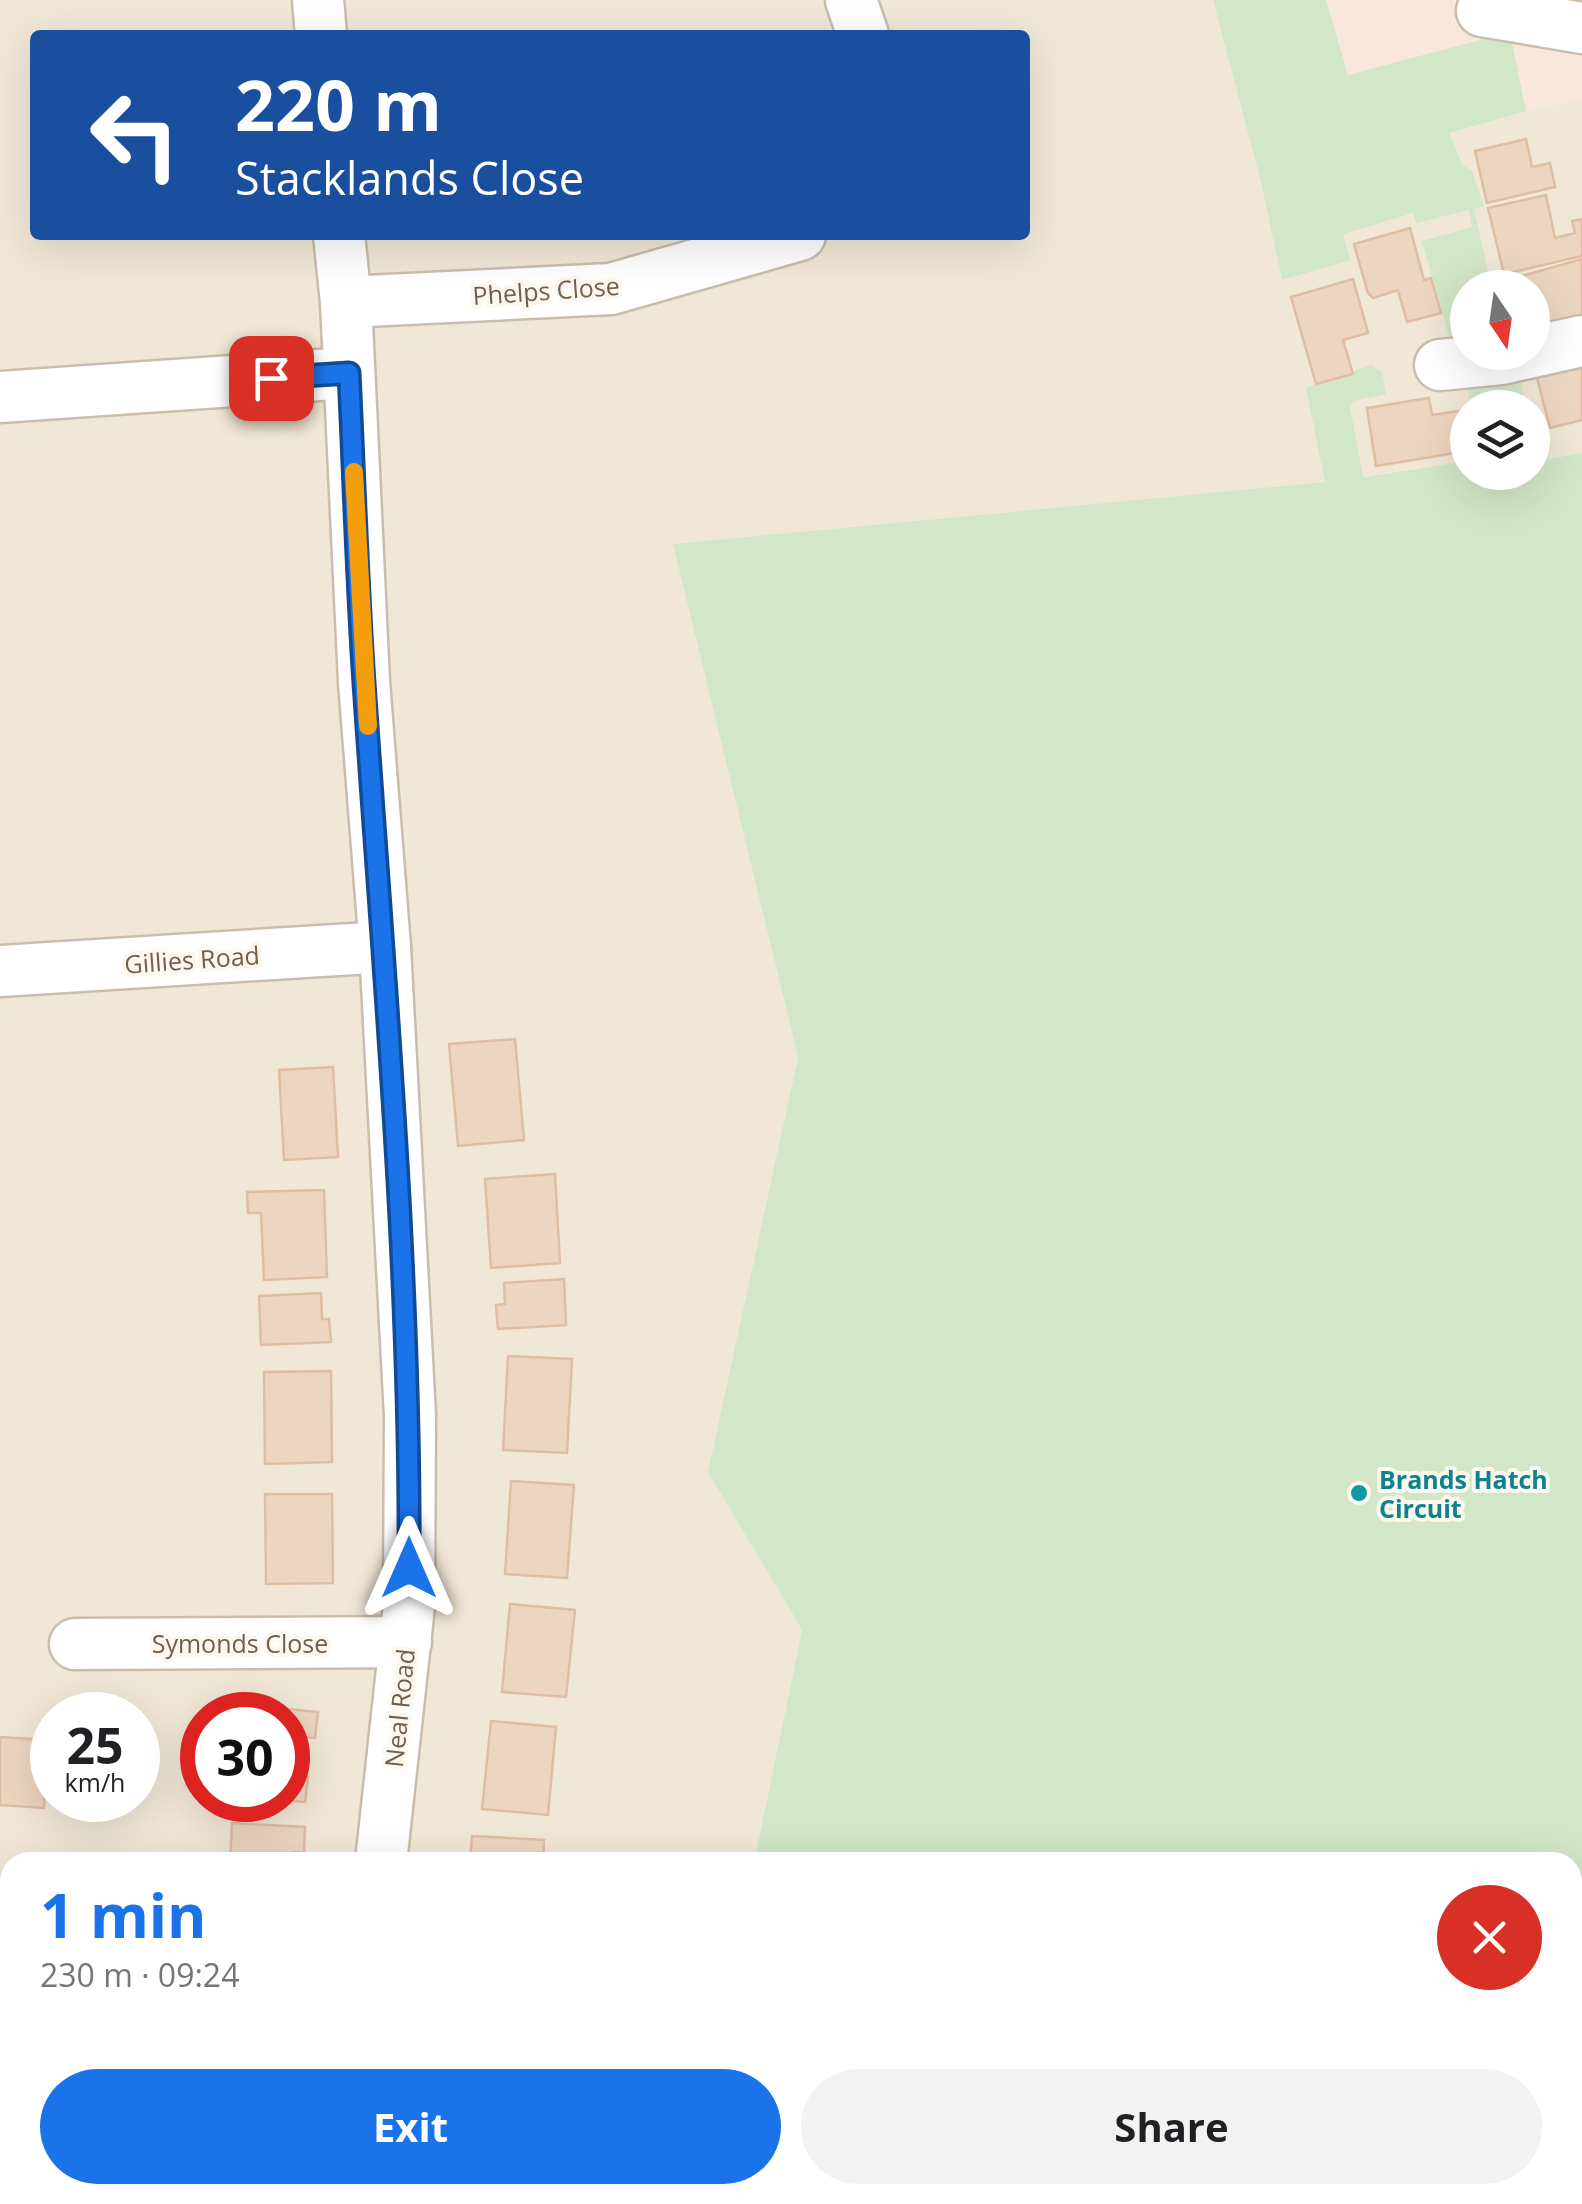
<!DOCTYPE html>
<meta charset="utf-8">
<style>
:root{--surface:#fff;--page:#f2f2f2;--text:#202124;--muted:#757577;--accent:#1a73e8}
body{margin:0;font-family:"Open Sans",sans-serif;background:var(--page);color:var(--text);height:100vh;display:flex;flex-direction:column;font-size:38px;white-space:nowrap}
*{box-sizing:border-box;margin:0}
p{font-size:32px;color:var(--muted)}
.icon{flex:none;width:55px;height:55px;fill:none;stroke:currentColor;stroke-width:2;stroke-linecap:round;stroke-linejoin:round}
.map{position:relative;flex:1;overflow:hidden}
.panel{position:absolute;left:0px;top:1852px;width:1582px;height:352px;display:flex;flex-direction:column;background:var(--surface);border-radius:30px 30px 0 0;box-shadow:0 10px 40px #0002}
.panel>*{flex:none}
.top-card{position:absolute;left:30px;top:30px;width:1000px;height:210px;border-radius:10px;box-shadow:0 10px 40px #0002;background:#1a4fa0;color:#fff;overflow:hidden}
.needle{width:65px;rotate:167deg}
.tools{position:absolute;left:1450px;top:270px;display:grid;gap:20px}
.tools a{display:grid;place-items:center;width:100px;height:100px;border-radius:50%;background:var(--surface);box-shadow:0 10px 40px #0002;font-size:50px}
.speed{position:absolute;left:30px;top:1692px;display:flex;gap:20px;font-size:50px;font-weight:700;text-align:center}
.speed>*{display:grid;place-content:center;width:130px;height:130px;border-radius:50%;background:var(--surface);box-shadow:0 10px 40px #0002;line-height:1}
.speed small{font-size:25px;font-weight:400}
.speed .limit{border:15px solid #d22;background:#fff;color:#111}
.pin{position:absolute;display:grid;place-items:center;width:85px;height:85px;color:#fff;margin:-42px;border-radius:20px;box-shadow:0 5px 15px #0006}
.me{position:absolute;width:110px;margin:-55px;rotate:0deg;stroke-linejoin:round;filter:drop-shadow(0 0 8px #0008)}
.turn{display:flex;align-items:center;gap:35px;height:210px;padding:0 40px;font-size:45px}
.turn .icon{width:130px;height:130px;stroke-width:2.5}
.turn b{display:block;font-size:70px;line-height:85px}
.round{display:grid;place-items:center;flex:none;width:105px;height:105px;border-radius:52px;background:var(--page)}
.overview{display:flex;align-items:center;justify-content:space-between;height:170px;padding:0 40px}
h1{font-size:60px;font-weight:700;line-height:75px;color:var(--accent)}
.primary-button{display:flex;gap:20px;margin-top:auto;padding:20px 40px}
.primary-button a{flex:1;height:115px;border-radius:60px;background:var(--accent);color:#fff;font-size:40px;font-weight:700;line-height:115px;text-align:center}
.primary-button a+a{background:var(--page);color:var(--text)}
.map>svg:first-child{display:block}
</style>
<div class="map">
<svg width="1582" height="2204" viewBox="0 0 1582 2204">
<rect width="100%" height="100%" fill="#faf4e7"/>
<!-- residential -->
<path fill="#f1e7d6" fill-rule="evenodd" d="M0 0H1582V453L1533 461 1532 408H1468L1467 461 1326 482 674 544 798 1057 709 1472 802 1630 754 1862H10V2195H642L639 2204H0ZM35 35H1025V235H35ZM1468 288H1532V352H1468ZM52 1715H138V1800H52ZM202 1715H288V1800H202Z"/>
<!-- commercial -->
<path fill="#fae7dc" d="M1213 0H1571L1582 45V99L1526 111 1261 182Z"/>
<!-- green -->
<g fill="#d2e7c7">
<path d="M1213 0H1326L1348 75 1510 32 1526 111 1449 133 1462 164 1472 171 1484 206 1474 209 1490 280H1494L1496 287 1468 288 1467 343 1456 342 1449 337 1422 241 1472 227 1469 210 1416 223 1413 213 1343 234 1350 260 1282 280 1261 182Z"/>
<path d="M1371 365 1382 372 1386 394 1353 401 1350 407 1363 477 1467 461 1468 472H1532L1533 450 1536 461 1582 453V2204H639L642 2195H1572V1862H754L802 1630 708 1472 798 1057 673 544 1325 482 1306 388Z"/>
<path d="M1520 377 1526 407H1471L1466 381Z"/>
</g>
<!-- building -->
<g fill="#edd6c1" stroke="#debda3" stroke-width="2.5">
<path d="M1526 139 1532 167 1550 163 1555 187 1487 203 1475 151Z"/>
<path d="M1546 195 1555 238 1575 233 1572 221 1582 219V256L1504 274 1488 208Z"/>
<path d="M1410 228 1424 280 1431 278 1441 313 1407 322 1398 290 1373 298 1368 293 1354 244Z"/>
<path d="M1582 259V325L1532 337V288H1513L1511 279Z"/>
<path d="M1353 279 1368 333 1343 340 1353 374 1316 384 1291 297Z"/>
<path d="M1582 362V420L1550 428 1536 374Z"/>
<path d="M1429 398 1432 415 1465 410 1468 451 1376 466 1367 408Z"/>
<path d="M515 1039 524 1140 458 1146 449 1044Z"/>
<path d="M333 1067 338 1157 284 1160 279 1070Z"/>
<path d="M555 1174 560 1263 491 1268 485 1179Z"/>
<path d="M324 1190 327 1277 264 1280 261 1213H248L247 1192Z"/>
<path d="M564 1279 566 1325 498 1329 496 1305 505 1304 504 1283Z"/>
<path d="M321 1293 322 1319H329L331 1342 261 1345 259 1296Z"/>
<path d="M508 1356 572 1359 567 1453 503 1450Z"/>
<path d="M331 1371 332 1462 265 1464 264 1372Z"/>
<path d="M511 1481 574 1485 567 1578 505 1574Z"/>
<path d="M265 1494H332L333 1583 266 1584Z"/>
<path d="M510 1604 575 1610 566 1697 502 1692Z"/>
<path d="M246 1705 318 1712 315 1738 304 1737 301 1776 308 1777 305 1802 284 1800H288V1715H245Z"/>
<path d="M491 1721 556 1727 548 1815 482 1809Z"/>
<path d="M0 1737 47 1740 44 1808 0 1805Z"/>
<path d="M232 1823 305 1827 304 1853 293 1852 292 1862H230Z"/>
<path d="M472 1836 544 1840 543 1862H470Z"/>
<path d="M211 2195H263L262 2204H211Z"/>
<rect x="406" y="2195" width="55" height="9"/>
</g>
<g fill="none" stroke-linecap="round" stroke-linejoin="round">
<defs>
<g id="minor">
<path d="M318 0 321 35"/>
<path d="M851 0 863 35"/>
<path d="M1482 11 1582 28"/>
<path d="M339 235 346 302 364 682 385 947 410 1416 409 1606 381 1862"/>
<path d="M346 302 611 289 800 235"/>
<path d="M1440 365 1501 359 1582 341"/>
<path d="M0 397 349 373"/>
<path d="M0 971 385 947"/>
<path d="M75 1644 406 1642"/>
<path d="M0 2114 4 2113"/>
<path d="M336 2204 337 2195"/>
</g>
</defs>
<!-- minor casing -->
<use href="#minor" stroke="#cbbdae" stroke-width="55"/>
<!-- path -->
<g stroke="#d2b9a4" stroke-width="6" stroke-dasharray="2.5 8" stroke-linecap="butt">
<path d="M1572 2040 1582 2029"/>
<path d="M1430 2204 1437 2195"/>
</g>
<!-- minor -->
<use href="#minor" stroke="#fff" stroke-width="50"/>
</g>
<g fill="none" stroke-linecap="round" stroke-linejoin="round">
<defs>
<path id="route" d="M271 378 349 373C354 476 357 580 364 683 384 977 411 1272 409 1568"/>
</defs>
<!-- route casing -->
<use href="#route" stroke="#114b97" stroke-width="25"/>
<!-- route -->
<use href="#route" stroke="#1a73e8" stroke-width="18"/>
<!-- slow -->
<path stroke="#f59e0b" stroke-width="18" d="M354 472 368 726"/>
</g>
<!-- markers -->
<circle fill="#0f9aa8" stroke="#fdf8ed" stroke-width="4" cx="1359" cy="1493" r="10"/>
<g text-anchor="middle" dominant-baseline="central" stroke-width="8" stroke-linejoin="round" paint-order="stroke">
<!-- street labels -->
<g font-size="25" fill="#725d4e" stroke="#fdf8ed">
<text transform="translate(546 290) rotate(-4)">Phelps Close</text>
<text transform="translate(192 959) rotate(-4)">Gillies Road</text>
<text x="240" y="1643">Symonds Close</text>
<text transform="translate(399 1708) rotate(-84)">Neal Road</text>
</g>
<!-- culture labels -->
<g font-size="25" font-weight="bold" fill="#0d838f" stroke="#fdf8ed" text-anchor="start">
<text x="1379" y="1479">Brands Hatch<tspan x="1379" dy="29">Circuit</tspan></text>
</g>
</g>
</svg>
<div class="tools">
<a><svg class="needle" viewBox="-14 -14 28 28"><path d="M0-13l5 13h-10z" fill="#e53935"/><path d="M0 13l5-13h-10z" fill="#757577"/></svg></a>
<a><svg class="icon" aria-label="layers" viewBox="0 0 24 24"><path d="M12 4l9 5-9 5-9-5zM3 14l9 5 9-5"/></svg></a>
</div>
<div class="speed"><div>25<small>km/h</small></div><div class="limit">30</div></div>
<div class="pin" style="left:271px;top:378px;background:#d93025"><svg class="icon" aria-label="arrive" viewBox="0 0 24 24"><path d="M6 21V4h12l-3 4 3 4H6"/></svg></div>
<svg class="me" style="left:409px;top:1568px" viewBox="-20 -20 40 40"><path d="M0-17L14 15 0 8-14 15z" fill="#1a73e8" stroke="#fff" stroke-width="4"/></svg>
<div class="top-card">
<div class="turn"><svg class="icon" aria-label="left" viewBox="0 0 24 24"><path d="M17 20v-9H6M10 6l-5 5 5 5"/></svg><div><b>220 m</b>Stacklands Close</div></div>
</div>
<section class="panel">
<div class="overview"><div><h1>1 min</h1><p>230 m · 09:24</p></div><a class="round" style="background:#d93025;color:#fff"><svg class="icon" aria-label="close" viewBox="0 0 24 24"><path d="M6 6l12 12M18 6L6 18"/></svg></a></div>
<div class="primary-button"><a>Exit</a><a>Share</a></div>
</section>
</div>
